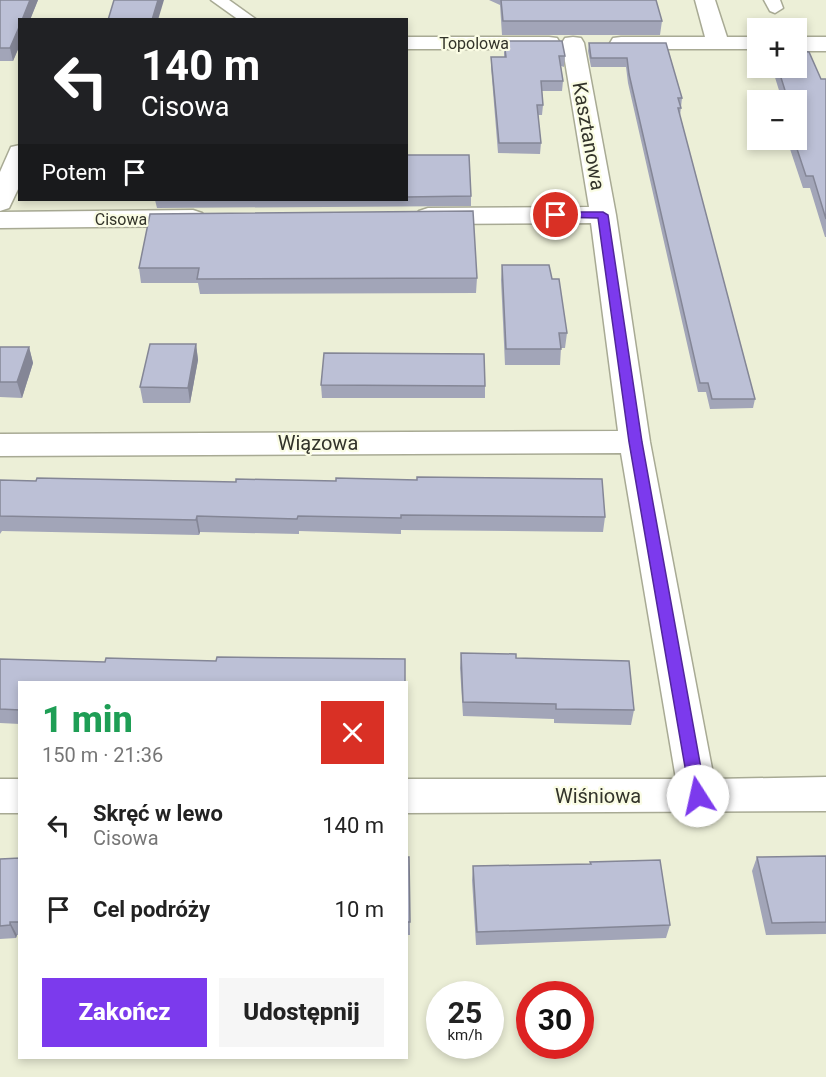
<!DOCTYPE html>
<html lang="pl">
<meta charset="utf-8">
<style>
:root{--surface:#fff;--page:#f6f6f6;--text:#222;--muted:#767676;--accent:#7c3aed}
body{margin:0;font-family:Roboto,sans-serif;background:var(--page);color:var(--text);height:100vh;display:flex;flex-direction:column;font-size:22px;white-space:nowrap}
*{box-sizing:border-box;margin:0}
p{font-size:20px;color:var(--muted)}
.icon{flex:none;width:33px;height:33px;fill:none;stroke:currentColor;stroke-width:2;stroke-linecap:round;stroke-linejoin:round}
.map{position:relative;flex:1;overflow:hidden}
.side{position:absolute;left:18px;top:681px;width:390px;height:378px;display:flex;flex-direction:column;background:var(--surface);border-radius:0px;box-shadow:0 3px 9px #0003}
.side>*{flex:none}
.hud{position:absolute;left:18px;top:18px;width:390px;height:183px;border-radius:0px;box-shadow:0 3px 9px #0003;background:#202124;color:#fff;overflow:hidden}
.controls{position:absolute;left:747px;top:18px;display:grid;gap:12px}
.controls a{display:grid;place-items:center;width:60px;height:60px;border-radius:0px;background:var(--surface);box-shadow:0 3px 9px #0003;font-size:30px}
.speed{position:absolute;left:426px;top:981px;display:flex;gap:12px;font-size:30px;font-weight:700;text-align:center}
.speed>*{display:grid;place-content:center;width:78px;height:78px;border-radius:50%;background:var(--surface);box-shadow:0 3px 9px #0003;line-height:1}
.speed small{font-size:15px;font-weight:400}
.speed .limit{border:9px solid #d22;background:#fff;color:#111}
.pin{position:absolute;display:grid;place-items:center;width:51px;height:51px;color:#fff;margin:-26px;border:3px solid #fff;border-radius:50%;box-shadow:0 2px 6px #0007}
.me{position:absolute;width:66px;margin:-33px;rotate:350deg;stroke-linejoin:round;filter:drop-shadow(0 0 4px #0008)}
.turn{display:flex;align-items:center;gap:21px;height:126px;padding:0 24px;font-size:27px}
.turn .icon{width:78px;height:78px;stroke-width:2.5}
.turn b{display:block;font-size:42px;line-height:51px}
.then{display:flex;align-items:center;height:57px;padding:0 24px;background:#0003;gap:12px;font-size:22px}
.round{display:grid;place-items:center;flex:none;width:63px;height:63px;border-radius:0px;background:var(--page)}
.head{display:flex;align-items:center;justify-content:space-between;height:102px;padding:0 24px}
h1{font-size:36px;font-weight:800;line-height:45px;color:#1e9e55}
.primary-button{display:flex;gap:12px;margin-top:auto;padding:12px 24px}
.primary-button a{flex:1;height:69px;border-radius:0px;background:var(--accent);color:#fff;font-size:24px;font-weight:800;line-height:69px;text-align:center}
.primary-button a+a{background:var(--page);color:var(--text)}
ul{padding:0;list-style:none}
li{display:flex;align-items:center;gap:18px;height:84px;padding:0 24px}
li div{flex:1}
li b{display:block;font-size:22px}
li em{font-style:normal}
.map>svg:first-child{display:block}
</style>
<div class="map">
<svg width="826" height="1077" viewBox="0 0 826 1077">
<rect width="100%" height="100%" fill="#ecefd7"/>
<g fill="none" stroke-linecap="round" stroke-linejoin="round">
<defs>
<g id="service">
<path d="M211 0H229L257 20H239Z"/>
<path d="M764 0H780L783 8 775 13 770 11Z"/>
</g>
<g id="minor">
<path d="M695 0H715L727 37H758V49H621L613 48 610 43 613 38 621 37H705Z"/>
<path d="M406 37H549L557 38 560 43 557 48 549 49H406Z"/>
<path d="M573 37 581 38 584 43 616 215 650 442 714 779 826 777V811L406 813V779H676L621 453 0 456V434L618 431 591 223 428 224 419 221 415 216 419 211 428 208 589 207 562 43 565 38Z"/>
<rect x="796" y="37" width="30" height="14"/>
<path d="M20 145V185L9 208 0 211V172L11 147Z"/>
<path d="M193 210 202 213 206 218 202 223 193 226 0 228V212Z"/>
<rect x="0" y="779" width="20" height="34"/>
</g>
</defs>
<!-- service casing -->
<use href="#service" stroke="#a8aa94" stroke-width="3"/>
<!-- minor casing -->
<use href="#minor" stroke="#a8aa94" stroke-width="3"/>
<!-- service -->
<use href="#service" fill="#fff" fill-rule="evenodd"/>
<!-- minor -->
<use href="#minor" fill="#fff" fill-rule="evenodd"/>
</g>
<!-- wall -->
<g fill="#a2a5b8">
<path d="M0 0H38L13 61H0Z"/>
<path d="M489 0H656L662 21 660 35H502L500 5Z"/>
<path d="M504 41 565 56 564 67 561 66 563 81 562 91H542L543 105 542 115H538L541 143 540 154 498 153 491 67V57H504Z"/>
<path d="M589 43H666L682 98 680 116 755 399 753 408 710 409 706 392H698L628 83 626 67H591L588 51Z"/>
<path d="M774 68H796L821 79H826V237H825L810 188H803L787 140H796V100H782L773 71Z"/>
<path d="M406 155 471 196V206L157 208 155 200H406Z"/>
<path d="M150 214 477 278 476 293 200 294 198 283H141L139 268Z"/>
<path d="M502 265 552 279 567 333 565 348H561L560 365H505L501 280Z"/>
<path d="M196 344 198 360 190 403H143L140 387Z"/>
<path d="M0 347H29L33 363 22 398 0 397Z"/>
<path d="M321 385 485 386V398H322Z"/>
<path d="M0 480 605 517 603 532 401 530V534L299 531V534L200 532 199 535 2 531 0 534Z"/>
<path d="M461 653 516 658 634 710 631 725 554 723V719L463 716 460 668Z"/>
<path d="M0 659 20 682V724L0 723Z"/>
<path d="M406 857H409L410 935H406Z"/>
<path d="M757 857 826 858V934L766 935 752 871Z"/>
<path d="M20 858V935H17L16 938 0 939V859Z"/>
<path d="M590 862 670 925 666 938 476 945 472 880 473 866 590 864Z"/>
</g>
<!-- shaded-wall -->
<g fill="#848696">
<path d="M30 0H38L30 20H22Z"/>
<path d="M158 0H164L158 20H152Z"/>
<path d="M20 25V45L13 61 10 48Z"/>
<path d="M196 344 198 360 190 403 188 388Z"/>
<path d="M29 347 33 363 22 398 17 382Z"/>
<path d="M197 516 200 532 199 535 196 520Z"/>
<path d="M10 922 17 935 16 938 10 925Z"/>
</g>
<!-- building -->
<g fill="#bcc0d6" stroke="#848696" stroke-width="1.5">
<path d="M0 0H30L22 20H20V25L10 48H0Z"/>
<path d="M114 0H158L152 20H108Z"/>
<path d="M501 0H656L662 21H503Z"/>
<path d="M504 41H562L565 56H559L563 81H541L543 105H537L541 143H499L491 57H506Z"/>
<path d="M589 43H666L682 98H678L681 108H678L755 399H712L708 383H700L629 74 627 58H591Z"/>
<path d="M796 51 809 52 821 79H826V219L813 176H806L794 140H796V100H788L778 68H796Z"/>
<path d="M406 155H469L471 196 406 197Z"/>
<path d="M473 211 477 278 197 279 199 268H139L150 214Z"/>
<path d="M502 265H549L552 279H559L567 333H559L561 349H506Z"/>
<path d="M150 344H196L188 388 140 387Z"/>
<path d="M0 347H29L17 382H0Z"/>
<path d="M324 353 484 354 485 386 321 385Z"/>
<path d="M417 477 602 479 605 517 401 515V518L298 516 297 519 197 516 196 520 0 516V480L36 481 37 478 236 482V479L336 481V478L417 480Z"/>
<path d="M461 653 516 654V658L629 661 634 710 556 709V704L463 702Z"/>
<path d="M217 657 405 659V682H20V710L0 709V659L105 662 106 658 216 661Z"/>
<path d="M826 856V922L772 923 757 857Z"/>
<path d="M406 857H409L410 922H406Z"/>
<path d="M20 858V922H10V925L0 926V859Z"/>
<path d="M660 860 670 925 477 932 473 866 591 864 590 862Z"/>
</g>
<!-- route -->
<path fill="#7c3aed" stroke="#51269a" stroke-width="1.5" d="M556 212H603L608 215 642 442 706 796 704 801 698 804 692 801 690 796 629 442 598 218 552 217 551 215Z"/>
<g text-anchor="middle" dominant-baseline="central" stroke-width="4.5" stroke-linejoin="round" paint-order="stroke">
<!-- far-street labels -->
<g font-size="16" fill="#32332a" stroke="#fafce4">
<text x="474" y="43">Topolowa</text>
<text x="121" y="219">Cisowa</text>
</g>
<!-- street labels -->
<g font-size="20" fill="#32332a" stroke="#fafce4">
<text transform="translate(589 136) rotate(80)">Kasztanowa</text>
<text x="318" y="443">Wiązowa</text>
<text x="598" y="796">Wiśniowa</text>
</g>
</g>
</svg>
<div class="controls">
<a>+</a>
<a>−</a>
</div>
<div class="speed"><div>25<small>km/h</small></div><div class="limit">30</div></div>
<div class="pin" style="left:556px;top:215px;background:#d93025"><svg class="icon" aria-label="arrive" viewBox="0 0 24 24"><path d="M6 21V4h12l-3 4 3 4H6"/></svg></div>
<svg class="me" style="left:698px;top:796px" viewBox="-20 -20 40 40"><circle r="19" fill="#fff"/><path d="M0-13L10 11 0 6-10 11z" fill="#7c3aed"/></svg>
<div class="hud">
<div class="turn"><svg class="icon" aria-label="left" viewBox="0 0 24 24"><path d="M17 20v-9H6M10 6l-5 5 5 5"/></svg><div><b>140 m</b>Cisowa</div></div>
<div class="then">Potem<svg class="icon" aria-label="arrive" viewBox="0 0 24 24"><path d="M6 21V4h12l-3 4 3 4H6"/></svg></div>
</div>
<section class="side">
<div class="head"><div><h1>1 min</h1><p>150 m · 21:36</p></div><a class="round" style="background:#d93025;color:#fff"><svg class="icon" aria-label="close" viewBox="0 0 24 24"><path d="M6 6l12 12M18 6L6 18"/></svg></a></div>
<ul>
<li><svg class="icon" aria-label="left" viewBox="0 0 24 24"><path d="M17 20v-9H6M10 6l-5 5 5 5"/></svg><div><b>Skręć w lewo</b><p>Cisowa</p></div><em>140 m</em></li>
<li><svg class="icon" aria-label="arrive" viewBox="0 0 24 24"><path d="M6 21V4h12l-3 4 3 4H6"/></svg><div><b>Cel podróży</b></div><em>10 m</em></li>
</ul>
<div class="primary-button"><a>Zakończ</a><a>Udostępnij</a></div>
</section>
</div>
